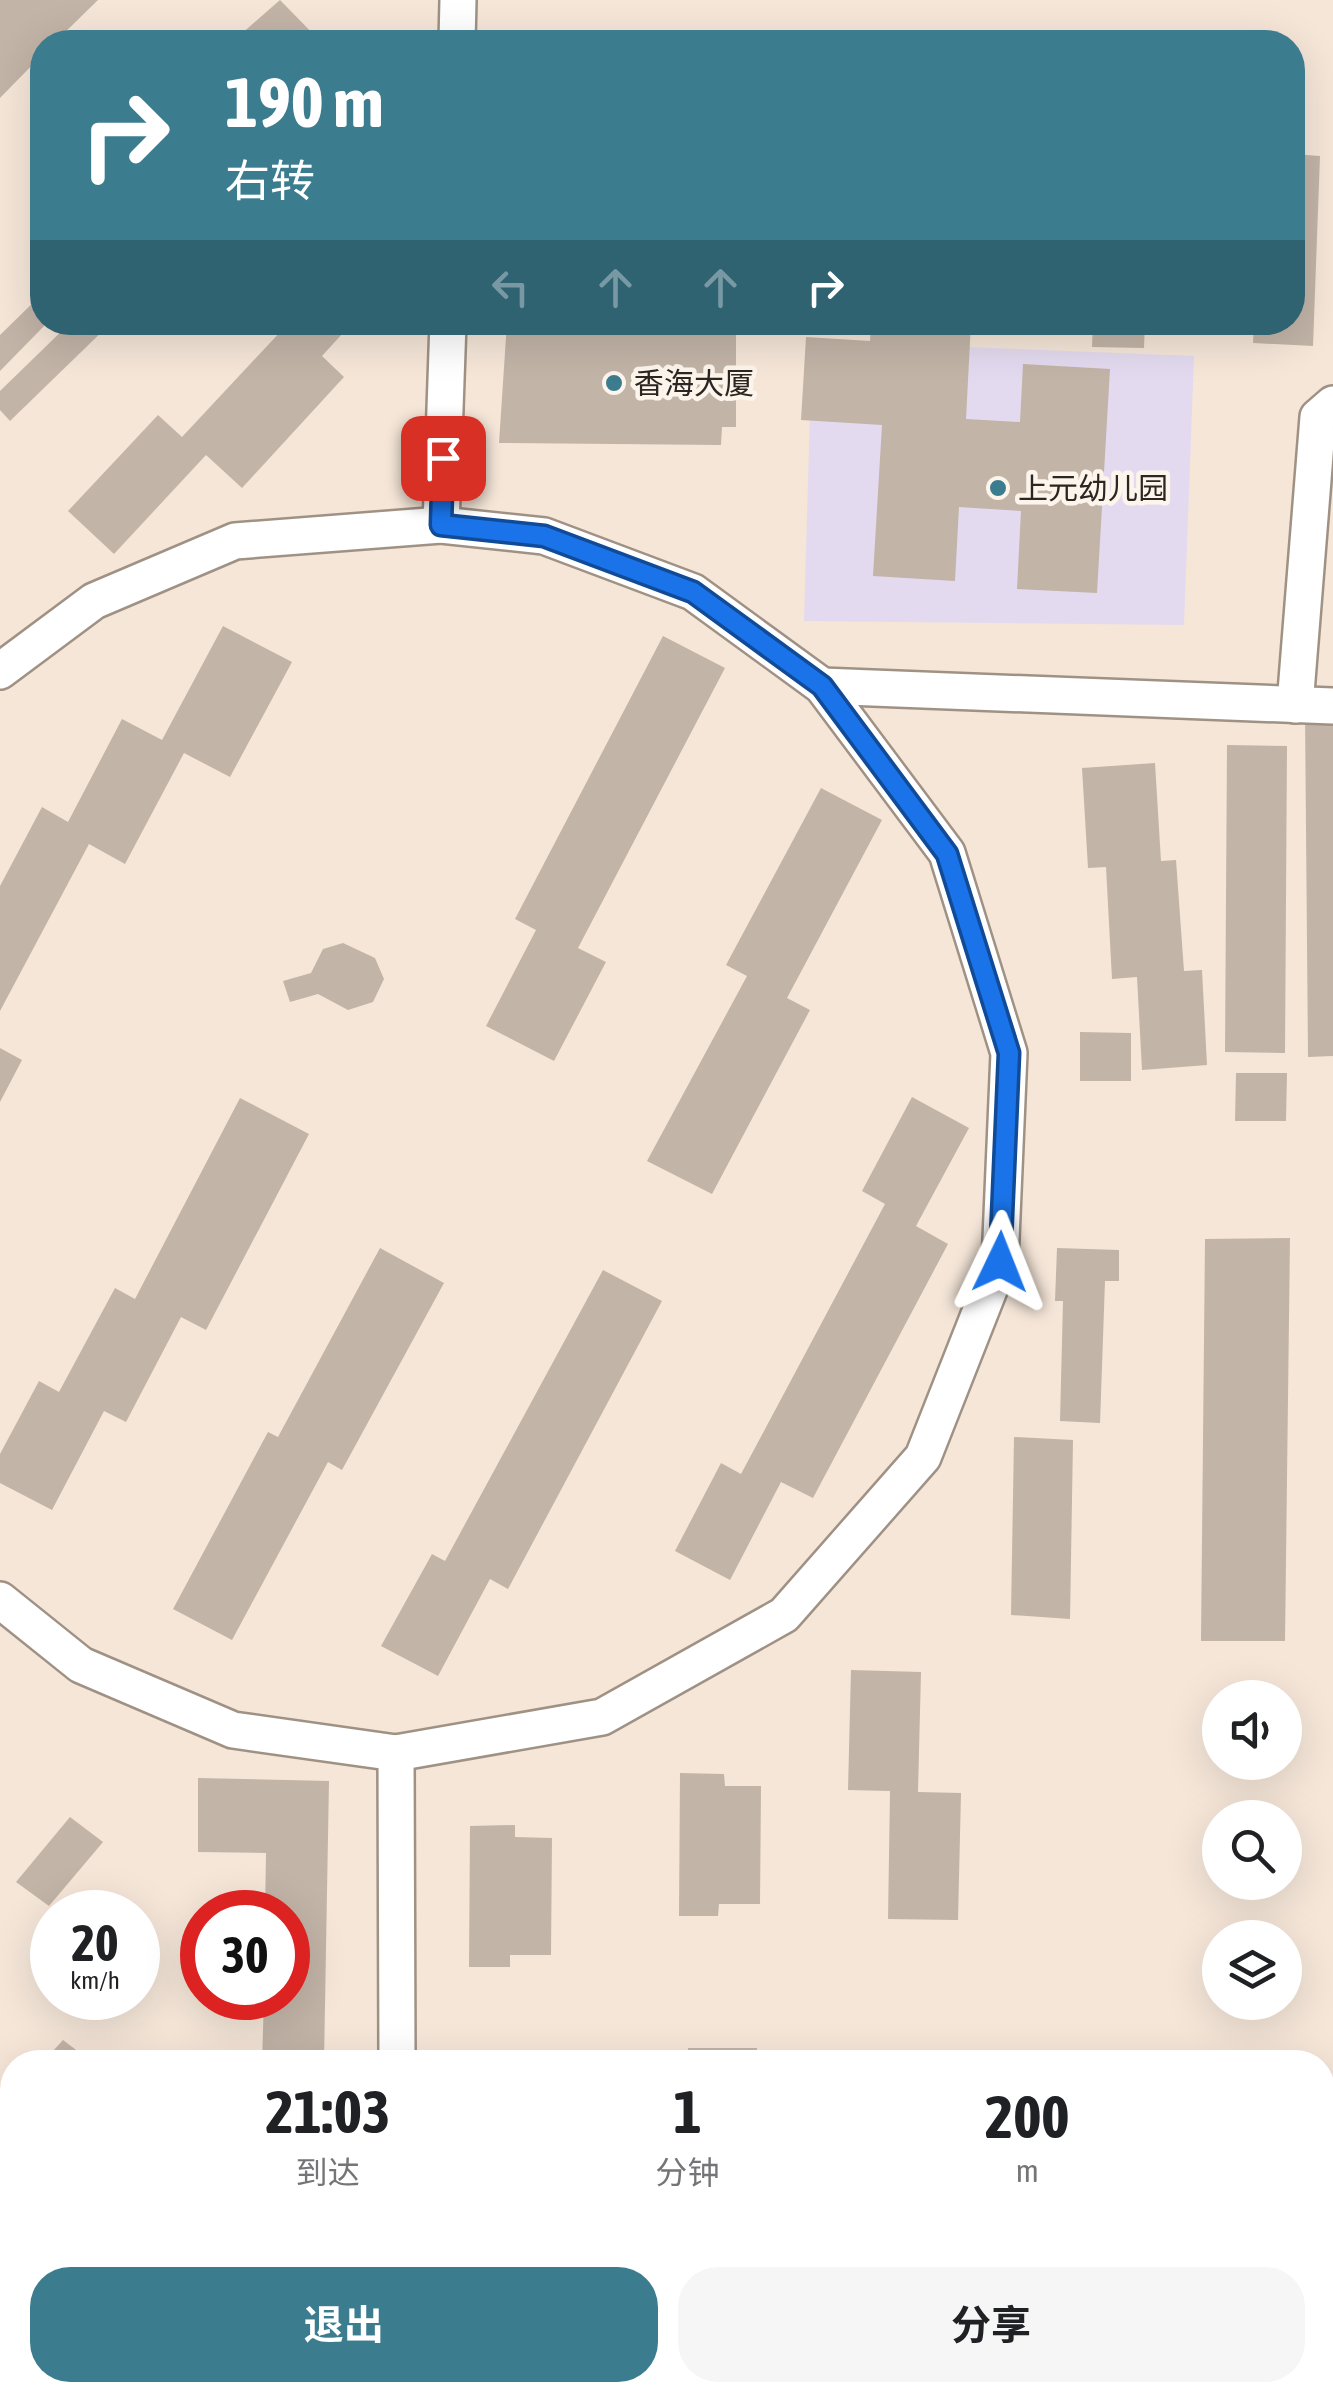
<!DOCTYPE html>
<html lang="zh">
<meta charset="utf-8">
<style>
:root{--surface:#fff;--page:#f6f6f6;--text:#202124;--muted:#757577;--accent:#3b7c8f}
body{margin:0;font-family:"Asap Condensed","Noto Sans SC",sans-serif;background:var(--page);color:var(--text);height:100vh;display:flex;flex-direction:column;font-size:38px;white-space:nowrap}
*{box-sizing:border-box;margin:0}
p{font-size:32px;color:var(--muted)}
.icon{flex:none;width:55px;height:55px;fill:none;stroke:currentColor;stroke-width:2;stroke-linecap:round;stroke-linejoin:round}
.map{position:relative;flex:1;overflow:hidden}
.side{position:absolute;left:0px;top:2050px;width:1335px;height:352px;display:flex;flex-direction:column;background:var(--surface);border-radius:40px 40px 0 0;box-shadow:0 10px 40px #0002}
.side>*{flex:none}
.top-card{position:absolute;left:30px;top:30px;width:1275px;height:305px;border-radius:40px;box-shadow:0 10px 40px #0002;background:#3b7c8f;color:#fff;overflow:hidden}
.tools{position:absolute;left:1202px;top:1680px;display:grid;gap:20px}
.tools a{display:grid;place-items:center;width:100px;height:100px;border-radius:50%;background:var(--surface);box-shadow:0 10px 40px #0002;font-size:50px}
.speed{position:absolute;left:30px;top:1890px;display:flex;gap:20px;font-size:50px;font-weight:700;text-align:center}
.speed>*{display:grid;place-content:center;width:130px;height:130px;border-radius:50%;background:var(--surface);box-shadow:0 10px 40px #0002;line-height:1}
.speed small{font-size:25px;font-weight:400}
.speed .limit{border:15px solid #d22;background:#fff;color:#111}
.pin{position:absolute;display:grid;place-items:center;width:85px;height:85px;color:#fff;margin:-42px;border-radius:20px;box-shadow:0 5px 15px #0006}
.me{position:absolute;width:110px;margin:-55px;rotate:2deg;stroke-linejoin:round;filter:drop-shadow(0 0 8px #0008)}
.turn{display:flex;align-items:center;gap:35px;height:210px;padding:0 30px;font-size:45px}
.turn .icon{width:130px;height:130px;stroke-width:2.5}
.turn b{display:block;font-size:70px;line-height:85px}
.lanes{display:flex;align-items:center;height:95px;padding:0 30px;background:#0003;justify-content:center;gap:50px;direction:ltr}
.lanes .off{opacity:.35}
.eta{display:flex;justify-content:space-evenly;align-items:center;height:170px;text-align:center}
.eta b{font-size:60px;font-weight:700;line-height:70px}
.button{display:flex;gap:20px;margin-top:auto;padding:20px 30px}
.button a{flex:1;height:115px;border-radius:40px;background:var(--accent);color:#fff;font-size:40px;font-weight:700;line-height:115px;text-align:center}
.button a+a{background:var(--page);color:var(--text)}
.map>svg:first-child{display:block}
</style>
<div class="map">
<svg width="1333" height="2402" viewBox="0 0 1333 2402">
<rect width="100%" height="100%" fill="#f5e6d8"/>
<!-- education -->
<path fill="#e3daef" d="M812 341 1194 356 1184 625 804 621Z"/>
<!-- building -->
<g fill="#c2b4a7">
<path d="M0 0H98L55 42H42V55L0 98Z"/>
<path d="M280 0 321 42H232Z"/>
<path d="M525 32 735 39V42H524Z"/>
<path d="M1292 154 1320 156 1313 346 1253 343 1254 322H1292Z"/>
<path d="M42 294V322H48L0 371V335Z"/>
<path d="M71 322H112L10 421 0 410V391Z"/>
<path d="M277 322H353L322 356 344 377 242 488 206 455 114 554 68 511 158 415 182 437 283 329Z"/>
<path d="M507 322H736V427H722L721 445 499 443Z"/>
<path d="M871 322H971L966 419 1020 422 1023 364 1110 369 1097 593 1017 589 1021 511 959 507 955 581 873 576 882 425 801 420 806 337 870 341Z"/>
<path d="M1093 322H1145L1144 348 1092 347Z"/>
<path d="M223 626 292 662 230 777 184 753 125 864 89 844 0 1011V886L42 807 68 822 122 719 162 740Z"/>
<path d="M663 636 725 668 578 948 606 962 554 1061 486 1026 536 930 515 919Z"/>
<path d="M1305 713H1333V1056L1308 1057Z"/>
<path d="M1227 745 1287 746 1285 1053 1225 1052Z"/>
<path d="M1155 763 1161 861 1176 860 1184 971 1202 970 1207 1065 1142 1070 1137 977 1112 979 1106 867 1088 868 1082 768Z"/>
<path d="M821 788 882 820 787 998 810 1010 712 1194 647 1161 747 976 726 965Z"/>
<path d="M343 943 375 958 384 979 373 1002 348 1010 318 994 290 1002 283 981 311 973 323 949Z"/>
<path d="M1080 1032 1131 1033V1081H1080Z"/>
<path d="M0 1048 22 1060 0 1102Z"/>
<path d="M1236 1073H1287L1286 1121H1235Z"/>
<path d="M912 1097 969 1128 916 1226 948 1244 813 1498 781 1482 730 1580 675 1551 721 1463 741 1474 885 1204 862 1191Z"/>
<path d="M240 1098 309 1134 206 1330 181 1317 126 1422 104 1411 52 1510 0 1483V1454L39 1381 59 1392 115 1288 135 1299Z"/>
<path d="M1290 1238 1285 1641H1201L1205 1239Z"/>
<path d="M380 1248 444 1283 342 1470 328 1462 232 1640 173 1609 268 1432 278 1437Z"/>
<path d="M1057 1248 1119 1250V1281H1105L1100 1423 1060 1421 1063 1301H1055Z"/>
<path d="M603 1270 662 1301 508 1589 490 1579 438 1676 381 1646 432 1554 445 1561Z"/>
<path d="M1014 1437 1073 1440 1070 1619 1011 1615Z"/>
<path d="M851 1670 921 1672 918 1792 961 1793 958 1920 888 1919 890 1791 848 1790Z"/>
<path d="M680 1773 724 1774 725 1786H761L760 1904H719L718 1916H679Z"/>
<path d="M198 1778 329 1781 324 2062H262L264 1998H288V1912H265L266 1853 198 1852Z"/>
<path d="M70 1817 103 1842 49 1906 16 1882Z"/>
<path d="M515 1825V1837L552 1838 551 1955H510V1967H469L470 1826Z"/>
<path d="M63 2040 92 2062H43Z"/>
<path d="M688 2048H757V2062H687Z"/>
<path d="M492 2051 558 2053V2062H492Z"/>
<path d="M12 2096V2154L0 2168V2110Z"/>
</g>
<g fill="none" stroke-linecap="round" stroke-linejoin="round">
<defs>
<g id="minor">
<path d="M457 42 458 0"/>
<path d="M441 525 448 322"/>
<path d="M0 671 94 601 235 541 441 525 544 536 693 592 822 686 947 853 1009 1053 1000 1262 923 1457 784 1615 602 1717 396 1753 233 1730 81 1665 0 1600"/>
<path d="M822 686 1333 706"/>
<path d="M1295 705 1318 417 1333 404"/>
<path d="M396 1753 397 2062"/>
</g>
<g id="tertiary">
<path d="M0 2369H12"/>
<path d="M496 2390 756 2402"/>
</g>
</defs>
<!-- minor casing -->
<use href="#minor" stroke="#9f9285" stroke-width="40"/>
<!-- tertiary casing -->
<use href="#tertiary" stroke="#9f9285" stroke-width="50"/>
<!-- minor -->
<use href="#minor" stroke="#fff" stroke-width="35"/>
<!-- tertiary -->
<use href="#tertiary" stroke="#fff" stroke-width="45"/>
</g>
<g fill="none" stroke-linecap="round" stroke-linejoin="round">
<defs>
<path id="route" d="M443 458 441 525 544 536 693 592 822 686 947 854 1009 1053 1000 1262"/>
</defs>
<!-- route casing -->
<use href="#route" stroke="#114b97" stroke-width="25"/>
<!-- route -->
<use href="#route" stroke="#1a73e8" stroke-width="18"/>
</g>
<!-- markers -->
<g fill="#3b7c8f" stroke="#fdf4ec" stroke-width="4">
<circle cx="614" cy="383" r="10"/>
<circle cx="998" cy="488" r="10"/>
</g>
<g text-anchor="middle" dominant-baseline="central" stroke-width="9" stroke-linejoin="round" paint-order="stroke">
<!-- poi labels -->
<g font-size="30" fill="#2b2621" stroke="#fdf4ec" text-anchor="start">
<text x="634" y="383">香海大厦</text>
<text x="1018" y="488">上元幼儿园</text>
</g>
</g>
</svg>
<div class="tools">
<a><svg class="icon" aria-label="sound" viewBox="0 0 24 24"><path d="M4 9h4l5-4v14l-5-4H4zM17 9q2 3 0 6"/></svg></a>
<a><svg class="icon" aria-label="search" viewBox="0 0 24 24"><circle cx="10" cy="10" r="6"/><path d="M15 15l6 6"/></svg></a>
<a><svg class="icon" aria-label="layers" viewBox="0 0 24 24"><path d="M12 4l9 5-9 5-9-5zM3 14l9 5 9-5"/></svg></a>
</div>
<div class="speed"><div>20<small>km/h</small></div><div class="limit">30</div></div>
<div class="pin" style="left:443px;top:458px;background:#d93025"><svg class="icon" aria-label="arrive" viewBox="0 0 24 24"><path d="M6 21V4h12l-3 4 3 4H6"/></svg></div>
<svg class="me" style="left:1000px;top:1262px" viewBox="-20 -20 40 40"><path d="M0-17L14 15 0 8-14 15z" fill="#1a73e8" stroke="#fff" stroke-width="4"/></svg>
<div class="top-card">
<div class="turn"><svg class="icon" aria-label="right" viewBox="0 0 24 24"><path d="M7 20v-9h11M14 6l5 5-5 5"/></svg><div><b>190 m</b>右转</div></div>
<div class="lanes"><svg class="icon off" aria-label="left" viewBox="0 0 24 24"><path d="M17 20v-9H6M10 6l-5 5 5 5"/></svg><svg class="icon off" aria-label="ahead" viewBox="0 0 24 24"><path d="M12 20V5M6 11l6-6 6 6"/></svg><svg class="icon off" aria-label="ahead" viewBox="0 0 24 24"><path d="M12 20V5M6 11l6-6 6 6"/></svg><svg class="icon" aria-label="right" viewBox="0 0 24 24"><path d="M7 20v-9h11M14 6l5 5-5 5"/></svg></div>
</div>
<section class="side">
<div class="eta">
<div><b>21:03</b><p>到达</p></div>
<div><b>1</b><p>分钟</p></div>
<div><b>200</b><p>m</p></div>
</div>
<div class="button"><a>退出</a><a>分享</a></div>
</section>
</div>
